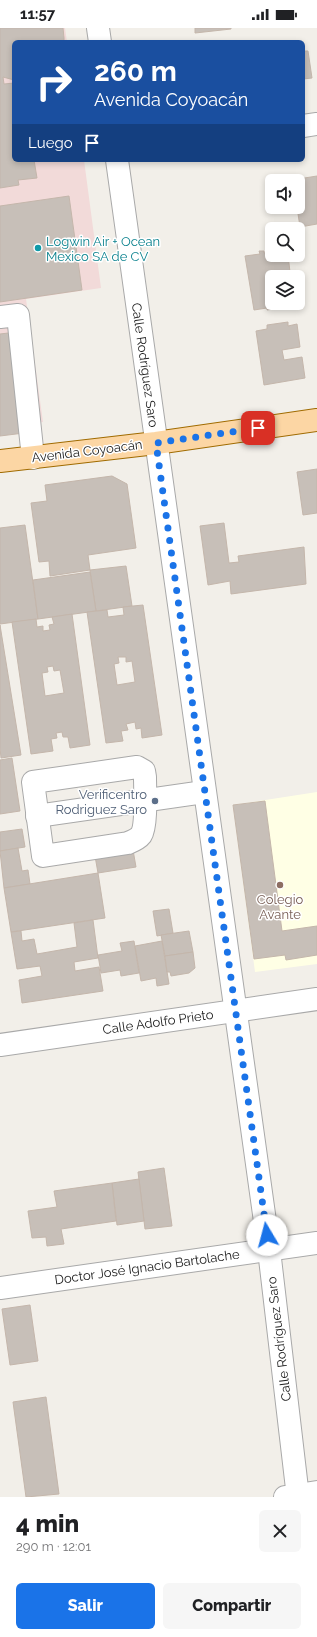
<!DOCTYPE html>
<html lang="es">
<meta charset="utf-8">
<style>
:root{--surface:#fff;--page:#f6f6f6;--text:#202124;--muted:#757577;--accent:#1a73e8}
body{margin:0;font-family:Raleway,sans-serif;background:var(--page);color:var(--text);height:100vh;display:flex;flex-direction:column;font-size:15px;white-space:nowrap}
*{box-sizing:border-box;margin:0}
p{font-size:13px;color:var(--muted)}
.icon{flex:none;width:22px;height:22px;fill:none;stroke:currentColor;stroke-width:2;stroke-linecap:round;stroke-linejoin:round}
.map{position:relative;height:1469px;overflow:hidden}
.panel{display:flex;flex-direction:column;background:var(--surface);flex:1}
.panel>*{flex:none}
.hud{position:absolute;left:12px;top:12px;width:293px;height:122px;border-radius:6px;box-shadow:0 2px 6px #0003;background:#1a4fa0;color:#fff;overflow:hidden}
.tools{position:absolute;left:265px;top:146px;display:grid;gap:8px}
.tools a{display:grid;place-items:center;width:40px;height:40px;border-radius:6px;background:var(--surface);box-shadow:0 2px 6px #0003;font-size:20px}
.pin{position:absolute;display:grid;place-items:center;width:34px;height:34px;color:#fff;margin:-17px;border-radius:8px;box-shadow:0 2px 6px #0006}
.me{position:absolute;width:44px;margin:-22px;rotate:352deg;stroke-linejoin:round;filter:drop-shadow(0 0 3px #0008)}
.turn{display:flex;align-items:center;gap:14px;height:84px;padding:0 16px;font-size:18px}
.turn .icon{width:52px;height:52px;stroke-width:2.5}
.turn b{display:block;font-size:28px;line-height:34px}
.then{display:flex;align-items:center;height:38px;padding:0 16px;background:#0003;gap:8px;font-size:15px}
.round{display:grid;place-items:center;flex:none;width:42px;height:42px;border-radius:6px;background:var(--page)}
.head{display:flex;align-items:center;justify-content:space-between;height:68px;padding:0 16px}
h1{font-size:24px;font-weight:800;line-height:30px}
.cta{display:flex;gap:8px;margin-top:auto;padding:8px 16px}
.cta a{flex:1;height:46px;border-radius:6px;background:var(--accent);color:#fff;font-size:16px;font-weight:800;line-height:46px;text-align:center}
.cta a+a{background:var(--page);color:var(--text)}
.status{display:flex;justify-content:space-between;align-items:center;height:28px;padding:0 20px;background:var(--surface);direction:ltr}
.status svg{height:11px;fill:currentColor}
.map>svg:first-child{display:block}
</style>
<div class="status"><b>11:57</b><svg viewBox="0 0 49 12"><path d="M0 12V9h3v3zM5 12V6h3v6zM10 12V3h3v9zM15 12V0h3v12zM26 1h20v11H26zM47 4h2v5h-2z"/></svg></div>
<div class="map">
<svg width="317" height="1469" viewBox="0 0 317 1469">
<rect width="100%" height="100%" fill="#f2efe9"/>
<!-- commercial -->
<path fill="#f2dad9" d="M0 0H65L67 14H14V132H84L101 260 26 271 43 394 0 400Z"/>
<!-- education -->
<path fill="#ffffe5" d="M317 764V936L255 944 233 777Z"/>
<!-- building -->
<g fill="#c7bfb8" stroke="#c4b6ab" fill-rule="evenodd">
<path d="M0 0H63L64 10V14H14V52L3 49 4 56 14 55V132H34L37 150 18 152 19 157 0 160Z"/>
<path d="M195 0H231V1L195 5Z"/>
<path d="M303 23H308L312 50 303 51Z"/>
<path d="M317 148V196L300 199 297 179H298V153L292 152Z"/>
<path d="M69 168 82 262 0 274V178Z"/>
<path d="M272 221V227H288L290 244 272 247V275L295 276 285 277V279L267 282V280L254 282 245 228 260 226 259 223H264V225L272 224Z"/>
<path d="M288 294V298L297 296 300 319 282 322 284 332 302 329 305 350 264 357 256 303 267 301V297Z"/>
<path d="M25 303 24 405 0 408V306Z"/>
<path d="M317 441V485L303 487 297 444Z"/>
<path d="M112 448 127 456 136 520 88 527 90 542 50 548 49 533 39 534 31 475 47 473 45 457Z"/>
<path d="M224 495 229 535 239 534 238 528 304 519 306 556 231 566 230 553 208 557 200 498Z"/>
<path d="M25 497 38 591 0 596V500Z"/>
<path d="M126 538 132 578 96 583 90 542Z"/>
<path d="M90 544 96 583 38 591 33 552Z"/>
<path d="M143 577 162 707 142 710 141 700 136 701 135 694 126 696 128 702 121 703 123 713 106 715 87 584 107 582 108 589 124 587 123 579ZM118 629H126V634L132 633 135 654 117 657 114 636 119 635Z"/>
<path d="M72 586 90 717 70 720 68 709H63L62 704 56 705 57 710 51 711 53 723 31 726 12 594 36 591 37 599 43 598V603L50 602 49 597 54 596 52 589ZM53 638 54 643 60 642 64 665 45 668 42 645 48 644 47 639Z"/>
<path d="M0 597 21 727 1 730 0 720Z"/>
<path d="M12 730 20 783 0 786V732Z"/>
<path d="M265 773 282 903 317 898V927L286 932 285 927 254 931 233 777Z"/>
<path d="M22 801 25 819 0 823V804Z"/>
<path d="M18 820 22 843 28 842 30 856 4 860 0 823Z"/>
<path d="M133 822 136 839 98 845 95 828Z"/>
<path d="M98 845 105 890 11 904 4 860Z"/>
<path d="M169 881 173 905 157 908 153 883Z"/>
<path d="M93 892 98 930 74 934 75 943 99 939 103 963 22 975 19 952 42 948 40 938 17 941 11 904 21 903 22 913 34 911 37 926 77 919 74 895Z"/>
<path d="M189 903 193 924 165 928 161 907Z"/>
<path d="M134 913 139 945 121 948 120 942 101 945 98 927 122 923 120 915Z"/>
<path d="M162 913 169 956 157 958 156 950 141 953 135 918Z"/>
<path d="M193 924 195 940 189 945 171 948 170 944H167L165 928Z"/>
<path d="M164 1140 172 1198 145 1201 138 1144Z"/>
<path d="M139 1151 144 1193 117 1197 112 1155Z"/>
<path d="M112 1155 116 1193 61 1201 64 1216 47 1218 46 1209 32 1210 28 1183 57 1179 54 1163Z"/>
<path d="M30 1277 38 1333 10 1337 2 1281Z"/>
<path d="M46 1369 59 1466 26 1469 13 1374Z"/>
</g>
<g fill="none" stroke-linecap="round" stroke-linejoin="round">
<defs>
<g id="minor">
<path d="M98 0 100 14"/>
<path d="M303 98 317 96"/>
<path d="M117 132 269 1222 298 1469"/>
<path d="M0 289 18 287 33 430"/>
<path d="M137 739 144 743 145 749C145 761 147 798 141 807 138 811 133 813 128 815L43 828 33 754Z"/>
<path d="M37 788 204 764"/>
<path d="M0 1017 317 971"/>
<path d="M0 1260 317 1215"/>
<path d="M285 1469 317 1464"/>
</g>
<path id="major" d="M0 433 156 415 317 392"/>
</defs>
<!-- minor casing -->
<use href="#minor" stroke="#a9a9a9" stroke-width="24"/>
<!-- major casing -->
<use href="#major" stroke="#a06b00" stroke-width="24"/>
<!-- minor -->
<use href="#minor" stroke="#fff" stroke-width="22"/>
<!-- major -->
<use href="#major" stroke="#fcd6a4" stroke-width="22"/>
</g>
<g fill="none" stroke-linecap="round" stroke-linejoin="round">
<!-- route -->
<path stroke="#1a73e8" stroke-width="7" stroke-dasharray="0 12.6" d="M258 400 156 415 267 1207"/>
</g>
<!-- markers -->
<circle fill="#0f9aa8" stroke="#fff" stroke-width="1.5" cx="38" cy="220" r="4"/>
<circle fill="#5c6f8a" stroke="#fff" stroke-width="1.5" cx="155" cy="773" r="4"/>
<circle fill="#8d6e63" stroke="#fff" stroke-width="1.5" cx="280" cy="857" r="4"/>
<g text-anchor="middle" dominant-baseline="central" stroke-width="3" stroke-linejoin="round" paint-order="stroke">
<!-- culture labels -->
<g font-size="13" fill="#0d838f" stroke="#fff" text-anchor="start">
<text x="46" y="213">Logwin Air + Ocean<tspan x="46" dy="15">Mexico SA de CV</tspan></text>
</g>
<!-- street labels -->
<g font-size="13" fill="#222" stroke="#fff">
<text transform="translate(145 337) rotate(82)">Calle Rodríguez Saro</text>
<text transform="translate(87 423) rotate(-7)">Avenida Coyoacán</text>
<text transform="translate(158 994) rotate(-8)">Calle Adolfo Prieto</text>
<text transform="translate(147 1239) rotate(-8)">Doctor José Ignacio Bartolache</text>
<text transform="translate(279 1311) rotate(-97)">Calle Rodríguez Saro</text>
</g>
<!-- service labels -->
<g font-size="13" fill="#4e5e75" stroke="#fff" text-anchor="end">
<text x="147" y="766">Verificentro<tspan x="147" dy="15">Rodriguez Saro</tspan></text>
</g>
<!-- education labels -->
<g font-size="13" fill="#785e54" stroke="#fff">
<text x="280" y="871">Colegio<tspan x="280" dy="15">Avante</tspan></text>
</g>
</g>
</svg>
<div class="tools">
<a><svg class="icon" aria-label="sound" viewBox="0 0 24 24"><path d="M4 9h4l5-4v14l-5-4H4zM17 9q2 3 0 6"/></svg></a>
<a><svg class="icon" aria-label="search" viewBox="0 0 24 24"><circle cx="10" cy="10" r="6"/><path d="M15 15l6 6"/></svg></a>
<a><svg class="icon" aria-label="layers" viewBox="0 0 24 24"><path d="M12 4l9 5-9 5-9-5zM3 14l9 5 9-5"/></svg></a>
</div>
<div class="pin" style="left:258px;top:400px;background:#d93025"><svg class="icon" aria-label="arrive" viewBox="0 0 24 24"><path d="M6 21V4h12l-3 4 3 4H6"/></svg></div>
<svg class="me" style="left:267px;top:1207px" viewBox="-20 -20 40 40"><circle r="19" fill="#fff"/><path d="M0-13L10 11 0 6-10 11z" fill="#1a73e8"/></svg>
<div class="hud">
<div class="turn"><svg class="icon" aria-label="right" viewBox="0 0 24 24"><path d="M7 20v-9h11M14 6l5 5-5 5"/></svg><div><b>260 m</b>Avenida Coyoacán</div></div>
<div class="then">Luego<svg class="icon" aria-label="arrive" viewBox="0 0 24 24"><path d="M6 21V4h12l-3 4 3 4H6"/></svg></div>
</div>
</div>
<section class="panel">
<div class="head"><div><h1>4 min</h1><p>290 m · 12:01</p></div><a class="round"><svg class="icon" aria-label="close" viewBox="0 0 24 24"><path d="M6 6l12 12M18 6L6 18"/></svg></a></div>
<div class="cta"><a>Salir</a><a>Compartir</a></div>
</section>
